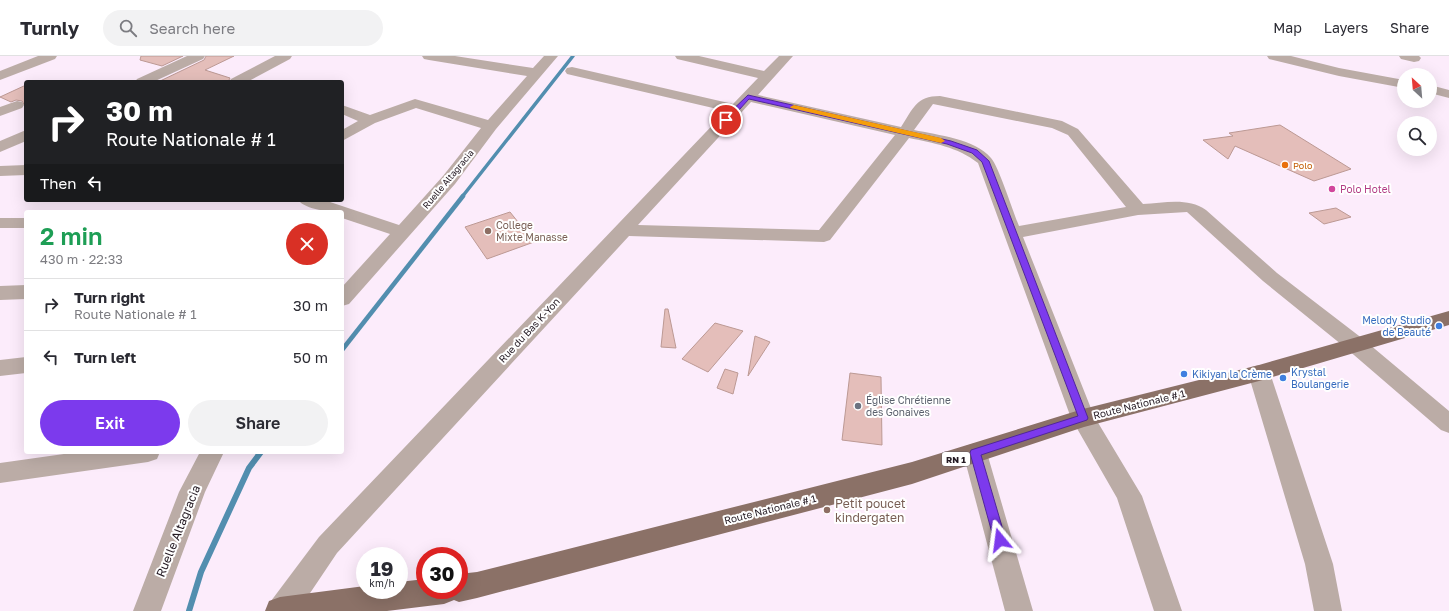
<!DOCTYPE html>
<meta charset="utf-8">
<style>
:root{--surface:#fff;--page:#f2f2f3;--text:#2b2b33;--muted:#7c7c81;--line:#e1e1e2;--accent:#7c3aed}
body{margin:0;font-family:"Golos Text",sans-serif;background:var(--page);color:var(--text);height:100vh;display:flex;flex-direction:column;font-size:15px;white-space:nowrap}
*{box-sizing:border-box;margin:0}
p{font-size:13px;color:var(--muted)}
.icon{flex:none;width:22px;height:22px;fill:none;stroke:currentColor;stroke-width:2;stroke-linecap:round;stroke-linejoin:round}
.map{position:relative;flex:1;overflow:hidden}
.sheet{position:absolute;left:24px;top:154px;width:320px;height:244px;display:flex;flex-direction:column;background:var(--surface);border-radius:4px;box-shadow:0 4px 16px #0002}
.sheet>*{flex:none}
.top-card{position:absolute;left:24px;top:24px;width:320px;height:122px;border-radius:4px;box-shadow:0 4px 16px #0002;background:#202124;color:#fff;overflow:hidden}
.needle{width:26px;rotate:334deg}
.tools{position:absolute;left:1397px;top:12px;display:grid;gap:8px}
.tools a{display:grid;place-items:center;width:40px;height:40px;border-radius:50%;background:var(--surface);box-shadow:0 4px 16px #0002;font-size:20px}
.speed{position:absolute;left:356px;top:491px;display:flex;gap:8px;font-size:20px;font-weight:700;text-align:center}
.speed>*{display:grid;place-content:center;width:52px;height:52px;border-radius:50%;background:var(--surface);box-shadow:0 4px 16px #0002;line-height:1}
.speed small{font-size:10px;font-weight:400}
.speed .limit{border:6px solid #d22;background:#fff;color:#111}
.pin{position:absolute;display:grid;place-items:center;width:34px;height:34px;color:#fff;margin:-17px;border:2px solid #fff;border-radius:50%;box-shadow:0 1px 4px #0007}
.me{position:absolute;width:44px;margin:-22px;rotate:344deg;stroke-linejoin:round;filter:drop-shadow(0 0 3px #0008)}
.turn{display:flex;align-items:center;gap:14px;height:84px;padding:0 16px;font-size:18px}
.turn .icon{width:52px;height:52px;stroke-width:2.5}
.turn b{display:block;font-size:28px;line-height:34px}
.then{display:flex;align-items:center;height:38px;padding:0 16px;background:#0003;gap:8px;font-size:15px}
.round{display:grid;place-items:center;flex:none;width:42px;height:42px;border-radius:21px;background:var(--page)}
.summary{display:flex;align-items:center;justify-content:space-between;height:68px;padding:0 16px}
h1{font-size:24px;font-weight:600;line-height:30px;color:#1e9e55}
.primary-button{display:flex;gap:8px;margin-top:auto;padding:8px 16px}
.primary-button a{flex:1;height:46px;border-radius:24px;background:var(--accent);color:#fff;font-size:16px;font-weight:600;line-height:46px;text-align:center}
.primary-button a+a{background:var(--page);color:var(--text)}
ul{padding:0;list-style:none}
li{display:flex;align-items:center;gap:12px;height:52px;padding:0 16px;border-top:1px solid var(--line)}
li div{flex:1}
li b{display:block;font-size:15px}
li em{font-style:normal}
header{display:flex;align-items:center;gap:24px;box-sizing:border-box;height:56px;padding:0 20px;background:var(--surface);border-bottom:1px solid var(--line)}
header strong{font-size:19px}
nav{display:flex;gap:22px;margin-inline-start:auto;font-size:14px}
.search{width:280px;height:36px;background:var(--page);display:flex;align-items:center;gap:10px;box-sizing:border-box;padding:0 14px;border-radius:22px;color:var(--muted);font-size:15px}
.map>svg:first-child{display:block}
</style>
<header>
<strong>Turnly</strong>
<div class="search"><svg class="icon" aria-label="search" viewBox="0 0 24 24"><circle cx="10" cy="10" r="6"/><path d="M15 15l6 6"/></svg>Search here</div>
<nav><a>Map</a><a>Layers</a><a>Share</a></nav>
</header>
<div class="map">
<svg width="1449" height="555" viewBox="0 0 1449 555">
<rect width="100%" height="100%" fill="#fcecfb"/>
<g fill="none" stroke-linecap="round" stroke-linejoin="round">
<!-- stream-far2 -->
<path stroke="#528eaf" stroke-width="3.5" d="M462 141 573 0"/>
<!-- stream-far1 -->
<path stroke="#528eaf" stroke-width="4.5" d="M342 294 463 140"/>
<!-- stream -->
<path stroke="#528eaf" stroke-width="6" d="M189 555 201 516 249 412 261 396"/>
</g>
<!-- building -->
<g fill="#e4beba" stroke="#bc9994">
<path d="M141 0H183L162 10 140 4Z"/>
<path d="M206 0H234L205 14 230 22 228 26H158L204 4Z"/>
<path d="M26 29V52L22 45 16 44 11 46 0 41Z"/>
<path d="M1280 69 1351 113 1314 125 1235 90 1228 103 1203 84 1233 80 1229 77Z"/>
<path d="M1336 152 1351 161 1324 168 1309 157Z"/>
<path d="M510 156 534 186 487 203 465 171Z"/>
<path d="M665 253H668L676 292 661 291Z"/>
<path d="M715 267 743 275 708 316 682 303Z"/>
<path d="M755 280 770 286 748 320Z"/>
<path d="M725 313 738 317 733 338 717 332Z"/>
<path d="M850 317 881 321 882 389 842 384Z"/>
</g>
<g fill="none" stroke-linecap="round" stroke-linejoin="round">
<!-- minor -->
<g fill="#bbaca6" fill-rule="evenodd">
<path d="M38 0H57L55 3 0 24V15Z"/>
<path d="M187 0H205L203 3 153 26H135L137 23Z"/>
<path d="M275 0H292L290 3 247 26H229L231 23Z"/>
<path d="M422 0H455L533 12 544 0H558L496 73 455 128 349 248 342 250V231L390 178 342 162V156C330 156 306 154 298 144H324L399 169 443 120 481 72 416 52 375 67 342 85V74L358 65 342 58V49L370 59 415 43 488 64 527 20 429 4 424 3Z"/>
<path d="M675 0H699L764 15 779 0H793L758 39 901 71C913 53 916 40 940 40L1062 65 1078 73 1143 148C1164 147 1188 141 1206 154L1277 217 1363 283 1449 355V377L1441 374 1347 293 1263 225 1187 156 1138 159 1023 181 1094 360 1142 440 1182 555H1154L1117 442 1071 362 978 107C958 91 933 87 909 82L830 184 824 186 629 180 337 497 298 555H267L271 545 319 481 726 55 567 18 565 15 567 12 572 11 733 48 758 22 677 3ZM751 46 895 79 819 174 638 169ZM933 48 1052 72 1068 79 1126 151 1019 170C1013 156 999 111 991 102 975 83 938 79 914 74Z"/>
<path d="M1267 0H1291L1339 12 1404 24V32L1339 20 1269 3Z"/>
<path d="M1399 0H1419L1421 2 1419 5 1414 6 1401 3Z"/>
<path d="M1430 29 1449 34V42L1430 37Z"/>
<path d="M17 45 22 46 24 49 22 52 0 60V51Z"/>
<path d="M26 74V85L0 96V85Z"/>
<path d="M26 109V119L0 120V110Z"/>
<rect x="0" y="162" width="26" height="10"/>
<path d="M26 229V243L0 244V230Z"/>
<path d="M26 301V317L0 320V304Z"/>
<path d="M1259 309 1267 311 1270 317 1333 508 1342 555H1314L1305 508 1248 317 1251 311Z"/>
<path d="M975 387 984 390 987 397 1033 555H1005L963 397 966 390Z"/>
<path d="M78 396H160L157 403 148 406 0 427V407Z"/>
<path d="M200 396H224L205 436 161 555H133L179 436Z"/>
</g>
<!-- major -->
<path fill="#8b7167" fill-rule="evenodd" d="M1449 255V269L1259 325 1084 371 912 428 477 542 459 546 454 544 444 548 387 555H265L269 545 280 541 365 530V534H399V526L425 523V534H459V518L477 516 912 406 1083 353 1259 309Z"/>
</g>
<!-- route -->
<path fill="#7c3aed" stroke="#51269a" d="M748 39 951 85 977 94 989 105 1088 362 1087 364 981 399 1006 484 1004 488 1000 489 996 488 994 484 970 397 971 394 1078 360 982 106 972 97 947 88 749 43 729 65H724V62Z"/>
<!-- slow -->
<path fill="#f59e0b" d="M794 49 941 82 945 85 941 87 791 52 790 51Z"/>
<!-- markers -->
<circle fill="#e8710a" stroke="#fff" stroke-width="1.5" cx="1285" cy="109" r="4"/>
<circle fill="#d1479c" stroke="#fff" stroke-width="1.5" cx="1332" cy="133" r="4"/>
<g fill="#8d6e63" stroke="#fff" stroke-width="1.5">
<circle cx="488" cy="175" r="4"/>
<circle cx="827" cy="454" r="4"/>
</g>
<g fill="#3f7fe0" stroke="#fff" stroke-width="1.5">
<circle cx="1439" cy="270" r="4"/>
<circle cx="1184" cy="318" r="4"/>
<circle cx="1283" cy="322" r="4"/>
</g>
<circle fill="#6b7280" stroke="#fff" stroke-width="1.5" cx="858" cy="350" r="4"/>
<g text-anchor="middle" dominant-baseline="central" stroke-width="4" stroke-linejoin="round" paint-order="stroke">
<!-- far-food labels -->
<g font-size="9" fill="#c56008" stroke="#fff" text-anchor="start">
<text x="1293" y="109">Polo</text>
</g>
<!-- far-street labels -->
<g font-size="9" fill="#241a23" stroke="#fff">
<text transform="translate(448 123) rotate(-50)">Ruelle Altagracia</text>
</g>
<!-- shield labels -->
<rect fill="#fff" stroke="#665f65" stroke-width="1" x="942" y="396" width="28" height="14" rx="3"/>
<g font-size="9" font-weight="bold" fill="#241a23">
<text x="956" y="403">RN 1</text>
</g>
<!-- hotel labels -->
<g font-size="10" fill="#b23c85" stroke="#fff" text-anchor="start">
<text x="1340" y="133">Polo Hotel</text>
</g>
<!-- education labels -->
<g font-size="10" fill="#785e54" stroke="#fff" text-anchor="start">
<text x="496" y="169">College<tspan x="496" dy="12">Mixte Manasse</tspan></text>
</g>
<!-- shop labels -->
<g font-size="10" fill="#366cbe" stroke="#fff" text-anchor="start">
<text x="1431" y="264" text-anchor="end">Melody Studio<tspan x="1431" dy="12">de Beauté</tspan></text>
<text x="1291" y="316">Krystal<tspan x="1291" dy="12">Boulangerie</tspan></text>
<text x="1192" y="318">Kikiyan la Crème</text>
</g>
<!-- street labels -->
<g font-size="10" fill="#241a23" stroke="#fff">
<text transform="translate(529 274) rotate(-47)">Rue du Bas K-Yon</text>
<text transform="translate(1139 348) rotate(-14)">Route Nationale # 1</text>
<text transform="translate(770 453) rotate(-14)">Route Nationale # 1</text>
</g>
<!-- worship labels -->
<g font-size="10" fill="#5b616d" stroke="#fff" text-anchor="start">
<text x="866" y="344">Église Chrétienne<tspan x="866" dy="12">des Gonaives</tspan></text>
</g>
<!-- near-education labels -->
<g font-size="12" fill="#785e54" stroke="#fff" text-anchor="start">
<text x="835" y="447">Petit poucet<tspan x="835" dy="14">kindergaten</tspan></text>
</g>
<!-- near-street labels -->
<g font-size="12" fill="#241a23" stroke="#fff">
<text transform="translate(178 475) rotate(-68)">Ruelle Altagracia</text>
</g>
</g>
</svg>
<div class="tools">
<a><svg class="needle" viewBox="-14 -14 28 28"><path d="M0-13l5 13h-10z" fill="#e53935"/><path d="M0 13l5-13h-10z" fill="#7c7c81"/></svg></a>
<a><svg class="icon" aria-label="search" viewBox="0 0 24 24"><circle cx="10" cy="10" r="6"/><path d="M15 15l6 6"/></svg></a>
</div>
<div class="speed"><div>19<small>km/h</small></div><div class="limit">30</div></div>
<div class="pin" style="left:726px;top:64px;background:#d93025"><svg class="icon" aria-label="arrive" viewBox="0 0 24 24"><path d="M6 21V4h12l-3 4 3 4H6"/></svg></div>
<svg class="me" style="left:1000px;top:484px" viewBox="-20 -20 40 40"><path d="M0-17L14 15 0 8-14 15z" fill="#7c3aed" stroke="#fff" stroke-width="4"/></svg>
<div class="top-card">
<div class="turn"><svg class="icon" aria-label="right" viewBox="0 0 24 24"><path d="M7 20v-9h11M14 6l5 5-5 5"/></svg><div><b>30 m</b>Route Nationale # 1</div></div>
<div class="then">Then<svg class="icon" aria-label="left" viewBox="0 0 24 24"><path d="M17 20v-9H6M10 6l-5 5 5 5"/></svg></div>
</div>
<section class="sheet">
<div class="summary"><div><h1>2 min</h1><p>430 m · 22:33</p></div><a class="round" style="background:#d93025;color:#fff"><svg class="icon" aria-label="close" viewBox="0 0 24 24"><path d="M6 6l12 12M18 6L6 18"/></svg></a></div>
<ul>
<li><svg class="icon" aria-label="right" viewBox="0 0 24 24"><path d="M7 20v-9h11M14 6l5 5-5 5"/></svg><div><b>Turn right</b><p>Route Nationale # 1</p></div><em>30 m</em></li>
<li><svg class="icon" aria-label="left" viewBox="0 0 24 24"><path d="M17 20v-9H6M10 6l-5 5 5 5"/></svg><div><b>Turn left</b></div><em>50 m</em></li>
</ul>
<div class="primary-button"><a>Exit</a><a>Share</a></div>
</section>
</div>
